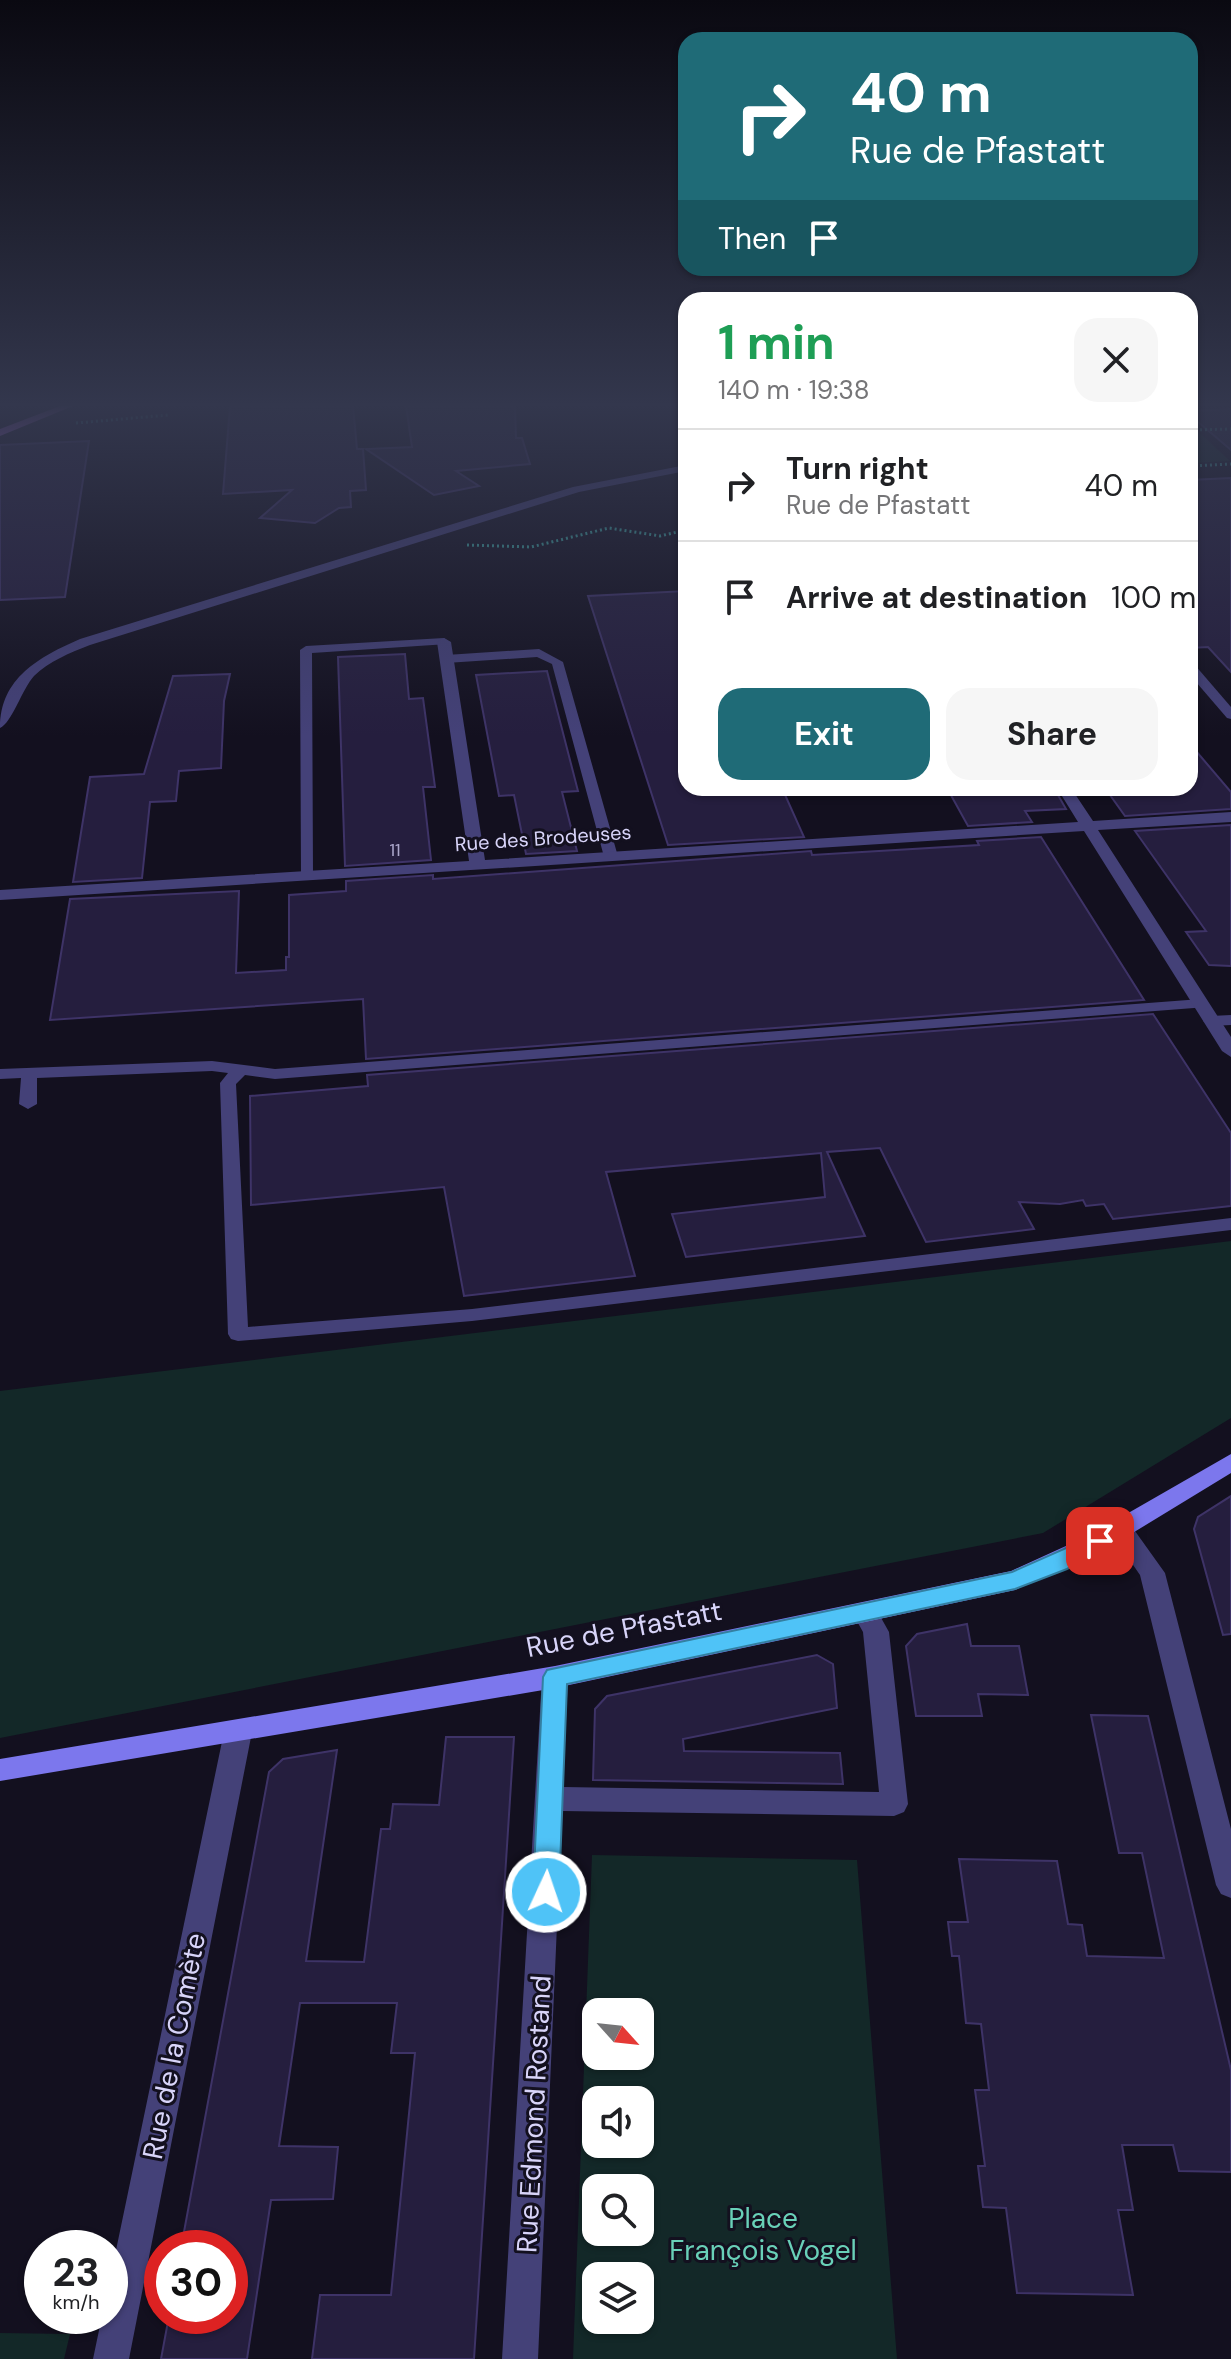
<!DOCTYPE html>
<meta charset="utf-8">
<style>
:root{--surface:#fff;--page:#f6f6f6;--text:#202124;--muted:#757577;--line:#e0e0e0;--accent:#1f6b77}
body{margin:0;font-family:"DM Sans",sans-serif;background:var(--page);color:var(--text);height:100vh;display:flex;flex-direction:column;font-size:30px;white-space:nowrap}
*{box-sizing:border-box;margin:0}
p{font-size:26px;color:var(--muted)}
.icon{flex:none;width:44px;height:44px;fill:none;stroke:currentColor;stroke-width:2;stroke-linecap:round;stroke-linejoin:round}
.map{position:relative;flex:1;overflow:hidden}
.sheet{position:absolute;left:678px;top:292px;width:520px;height:504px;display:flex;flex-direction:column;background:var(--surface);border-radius:24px;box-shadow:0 2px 6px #0004}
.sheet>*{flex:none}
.banner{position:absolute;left:678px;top:32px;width:520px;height:244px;border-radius:24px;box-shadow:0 2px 6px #0004;background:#1f6b77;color:#fff;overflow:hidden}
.needle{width:52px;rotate:117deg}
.controls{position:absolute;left:582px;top:1998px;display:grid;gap:16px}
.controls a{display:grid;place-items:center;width:72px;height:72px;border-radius:16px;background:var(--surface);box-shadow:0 2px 6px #0004;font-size:40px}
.speed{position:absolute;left:24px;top:2230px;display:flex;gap:16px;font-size:40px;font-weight:700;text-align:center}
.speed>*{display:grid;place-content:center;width:104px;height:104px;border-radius:50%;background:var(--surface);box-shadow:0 2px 6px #0004;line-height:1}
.speed small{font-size:20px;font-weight:400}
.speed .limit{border:12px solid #d22;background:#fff;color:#111}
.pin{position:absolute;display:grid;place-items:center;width:68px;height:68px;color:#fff;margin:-34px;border-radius:16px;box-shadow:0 4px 12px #0006}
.me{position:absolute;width:88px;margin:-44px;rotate:3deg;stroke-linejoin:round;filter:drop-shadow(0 0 6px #0008)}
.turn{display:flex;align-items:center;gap:28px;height:168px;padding:0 40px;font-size:36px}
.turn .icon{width:104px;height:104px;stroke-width:2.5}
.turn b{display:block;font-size:56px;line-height:68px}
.then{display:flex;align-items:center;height:76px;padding:0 40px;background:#0003;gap:16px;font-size:30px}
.round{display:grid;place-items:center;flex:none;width:84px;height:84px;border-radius:24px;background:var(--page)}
.overview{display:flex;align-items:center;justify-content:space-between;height:136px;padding:0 40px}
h1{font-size:48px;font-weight:700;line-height:60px;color:#1e9e55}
.action{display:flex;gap:16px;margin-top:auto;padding:16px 40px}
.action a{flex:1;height:92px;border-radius:24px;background:var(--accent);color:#fff;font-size:32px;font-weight:700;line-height:92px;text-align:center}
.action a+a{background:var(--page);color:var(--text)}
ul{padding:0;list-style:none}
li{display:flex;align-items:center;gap:24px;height:112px;padding:0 40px;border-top:2px solid var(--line)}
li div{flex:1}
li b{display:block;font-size:30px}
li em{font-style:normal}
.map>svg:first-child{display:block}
</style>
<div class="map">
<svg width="1231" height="2359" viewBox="0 0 1231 2359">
<rect width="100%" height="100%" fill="#13101f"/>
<!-- green -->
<g fill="#132828" fill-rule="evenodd">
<path d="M1190 424 1230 461 1190 463Z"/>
<path d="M1231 1241V1418L1043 1533 0 1738V1391Z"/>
<path d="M592 1855 857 1860 897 2359H573ZM640 2012V2056H596V2012ZM640 2100V2144H596V2100ZM640 2188V2232H596V2188ZM596 2276H640V2320H596Z"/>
<path d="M0 2333 70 2334 64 2359H0Z"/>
</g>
<!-- building -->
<g fill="#251e3e" stroke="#3e3367" stroke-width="2">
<path d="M230 406H353L357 449H363L366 490 350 491 351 507 339 508 315 523 260 518 292 490 223 494Z"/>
<path d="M406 406H515L516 438H522L530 464 456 471 479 486 434 495 366 449 412 447Z"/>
<path d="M1231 409V450L1190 415V411Z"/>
<path d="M89 441 65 597 0 600V445Z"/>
<path d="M1231 478V672L1208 647 1190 648V480Z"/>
<path d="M686 591V788H782L804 837 668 845 588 596Z"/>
<path d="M405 654 409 699 423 698 435 787H423L431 860 345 866 338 657Z"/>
<path d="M547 671 578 791 562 792 577 851 526 854 514 795 499 796 476 675Z"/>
<path d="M230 674 224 701 221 768 179 771 176 801 150 802 142 878 73 882 90 777 144 774 173 676Z"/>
<path d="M1190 744 1231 792V809L1125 816 1105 788H1190Z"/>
<path d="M947 788H1054L1066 809 1025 811 1032 822 968 826Z"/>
<path d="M1231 825V966L1209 965 1186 932 1206 931 1135 831Z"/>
<path d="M1041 837 1144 1000 366 1059 363 999 50 1020 70 899 239 891 236 973 286 970V957H289V895L346 891V881L433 875V879L811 851 812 855 979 845 977 841Z"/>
<path d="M1153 1014 1231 1133V1206L1113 1219 1104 1204 1086 1206 1083 1200 1060 1204 1019 1202 1034 1229 926 1242 880 1148 827 1152 865 1236 686 1257 672 1214 825 1197 821 1153 606 1172 635 1276 464 1296 444 1187 251 1205 250 1096 368 1086 367 1075Z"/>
<path d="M1231 1496V1634L1223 1635 1194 1529 1198 1517Z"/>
<path d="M967 1624 971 1646H1019L1028 1695 978 1694 982 1716H916L906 1646 917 1634Z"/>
<path d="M817 1655 833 1664 837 1708 683 1739 684 1751 840 1753 843 1784 593 1780 595 1709 607 1696Z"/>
<path d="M1091 1715 1148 1716 1231 2070V2172L1179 2171 1173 2145H1122L1133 2210H1118L1133 2295 1017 2293 1006 2208 983 2207 978 2166H985L975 2090H989L981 2024 966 2023 959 1956H952L948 1922H968L959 1859 1057 1861 1068 1924 1082 1925 1087 1956 1164 1958 1142 1853H1119Z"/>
<path d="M446 1737H514L474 2359H312L320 2295H391L415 2053H391L397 2003H300L279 2146 338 2147 333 2199 271 2200 247 2359H161L169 2316H230V2248H181L269 1772 283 1759 337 1750 306 1961 364 1962 381 1829H390L393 1804 439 1805Z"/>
</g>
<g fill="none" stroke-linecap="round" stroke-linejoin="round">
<!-- path -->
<g stroke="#3da49f" stroke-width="3" stroke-dasharray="2 3" stroke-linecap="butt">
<path d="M76 423 168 415"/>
<path d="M1190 430 1231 429"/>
<path d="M1190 466 1231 464"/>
<path d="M467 545 531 547 609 528 660 536 686 530"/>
</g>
<!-- lane -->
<g fill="#444178" fill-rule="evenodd">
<path d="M444 638 450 642 448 644 312 653 313 873 311 876H301L300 650 306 646Z"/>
<path d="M539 649 563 662 617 853 615 856H605L603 853 552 664 537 657 446 663 440 659 446 655Z"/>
<path d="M1190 663 1194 664 1231 707V719L1227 718 1190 675Z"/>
<path d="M1201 999 1209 1004 1207 1007 275 1079 245 1075 236 1084 248 1327 472 1309 1231 1218V1230L472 1321 238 1341 231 1339 228 1334 220 1083 228 1073 212 1071 37 1078V1104L28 1109 19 1104 21 1078 0 1079V1069L212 1061 275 1069Z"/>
<path d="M1231 1015V1025L1211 1026 1203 1021 1211 1016Z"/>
</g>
<!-- street -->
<g fill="#444178" fill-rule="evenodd">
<path d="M686 465V471L579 492 90 645C70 653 49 661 34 676 22 689 12 723 0 728 0 678 39 657 80 639L573 487Z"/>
<path d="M444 638 451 642 485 860 1078 822 1057 788H1071L1093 821 1231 812V822L1098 830 1231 1037V1057L1222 1051 1084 831 0 900V890L469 861 437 642Z"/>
<path d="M1121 1521 1130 1524 1165 1573 1231 1829V1898L1221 1894 1216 1885 1140 1575 1109 1530 1112 1524Z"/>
<path d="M866 1604 875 1607 889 1632 908 1804 904 1812 894 1816 562 1811 538 2359H502L542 1677 546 1670 555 1666 564 1670 568 1677 563 1787 879 1792 863 1632 853 1614 857 1607Z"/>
<path d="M238 1721 248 1724 252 1732 129 2359H93L102 2316H110V2279L224 1732 228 1724Z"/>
</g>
<!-- secondary -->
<path fill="#7c77ed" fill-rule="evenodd" d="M1231 1454V1473L1108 1548 1015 1590 555 1688 0 1781V1759L555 1666 1011 1571 1090 1535Z"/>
<!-- primary -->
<path fill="#bd69eb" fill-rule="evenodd" d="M60 406H73L0 436V429Z"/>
</g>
<!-- sky -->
<linearGradient id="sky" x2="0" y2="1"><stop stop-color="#0a0911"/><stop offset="0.55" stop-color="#33374d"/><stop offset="1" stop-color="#33374d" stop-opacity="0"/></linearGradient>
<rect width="1231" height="736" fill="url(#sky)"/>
<!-- route -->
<path fill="#4fc3f7" stroke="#337fa1" stroke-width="2" d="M1100 1533 1111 1541 1108 1547 1067 1569 1015 1589 567 1684 559 1892 556 1901 546 1904 537 1901 533 1892 543 1677 547 1670 1012 1572Z"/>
<g text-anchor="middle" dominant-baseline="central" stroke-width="6" stroke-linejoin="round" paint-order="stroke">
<!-- far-number labels -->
<g font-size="18" fill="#aba6ca">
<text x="395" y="850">11</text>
</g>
<!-- far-street labels -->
<g font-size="20" fill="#d8d4f9" stroke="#13101f">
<text transform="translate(543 838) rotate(-4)">Rue des Brodeuses</text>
</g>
<!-- near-street labels -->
<g font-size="28" fill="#d8d4f9" stroke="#13101f">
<text transform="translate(624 1629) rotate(-11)">Rue de Pfastatt</text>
<text transform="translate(174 2046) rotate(-79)">Rue de la Comète</text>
<text transform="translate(534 2114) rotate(-87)">Rue Edmond Rostand</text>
</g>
<!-- near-park labels -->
<g font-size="28" fill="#69d0b8" stroke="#13101f">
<text x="763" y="2218">Place<tspan x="763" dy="32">François Vogel</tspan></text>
</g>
</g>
</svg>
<div class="controls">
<a><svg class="needle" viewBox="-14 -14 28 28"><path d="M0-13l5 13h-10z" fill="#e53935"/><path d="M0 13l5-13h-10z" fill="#757577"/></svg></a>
<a><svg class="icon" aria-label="sound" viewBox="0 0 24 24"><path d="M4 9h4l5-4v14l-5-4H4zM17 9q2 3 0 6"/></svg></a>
<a><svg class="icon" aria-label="search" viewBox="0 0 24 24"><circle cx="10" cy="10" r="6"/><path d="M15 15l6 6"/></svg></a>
<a><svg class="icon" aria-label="layers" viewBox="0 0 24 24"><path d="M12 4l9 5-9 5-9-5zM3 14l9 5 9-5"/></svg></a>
</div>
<div class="speed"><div>23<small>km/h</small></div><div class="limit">30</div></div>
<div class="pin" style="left:1100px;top:1541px;background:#d93025"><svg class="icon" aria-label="arrive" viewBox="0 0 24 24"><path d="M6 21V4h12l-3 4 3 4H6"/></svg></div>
<svg class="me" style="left:546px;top:1892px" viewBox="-20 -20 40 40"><circle r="17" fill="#4fc3f7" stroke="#fff" stroke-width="3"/><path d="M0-11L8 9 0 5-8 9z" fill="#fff"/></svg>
<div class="banner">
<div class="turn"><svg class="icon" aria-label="right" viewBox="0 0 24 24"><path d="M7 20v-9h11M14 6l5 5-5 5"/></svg><div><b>40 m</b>Rue de Pfastatt</div></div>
<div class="then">Then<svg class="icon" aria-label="arrive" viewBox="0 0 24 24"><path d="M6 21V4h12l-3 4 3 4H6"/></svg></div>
</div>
<section class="sheet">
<div class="overview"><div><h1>1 min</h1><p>140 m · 19:38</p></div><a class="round"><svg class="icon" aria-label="close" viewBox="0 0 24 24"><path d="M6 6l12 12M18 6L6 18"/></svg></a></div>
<ul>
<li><svg class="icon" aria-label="right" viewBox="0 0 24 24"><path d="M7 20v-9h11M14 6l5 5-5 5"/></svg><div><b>Turn right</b><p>Rue de Pfastatt</p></div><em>40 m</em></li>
<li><svg class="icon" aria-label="arrive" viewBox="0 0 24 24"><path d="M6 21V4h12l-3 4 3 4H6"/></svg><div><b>Arrive at destination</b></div><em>100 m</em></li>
</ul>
<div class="action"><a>Exit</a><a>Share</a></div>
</section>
</div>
